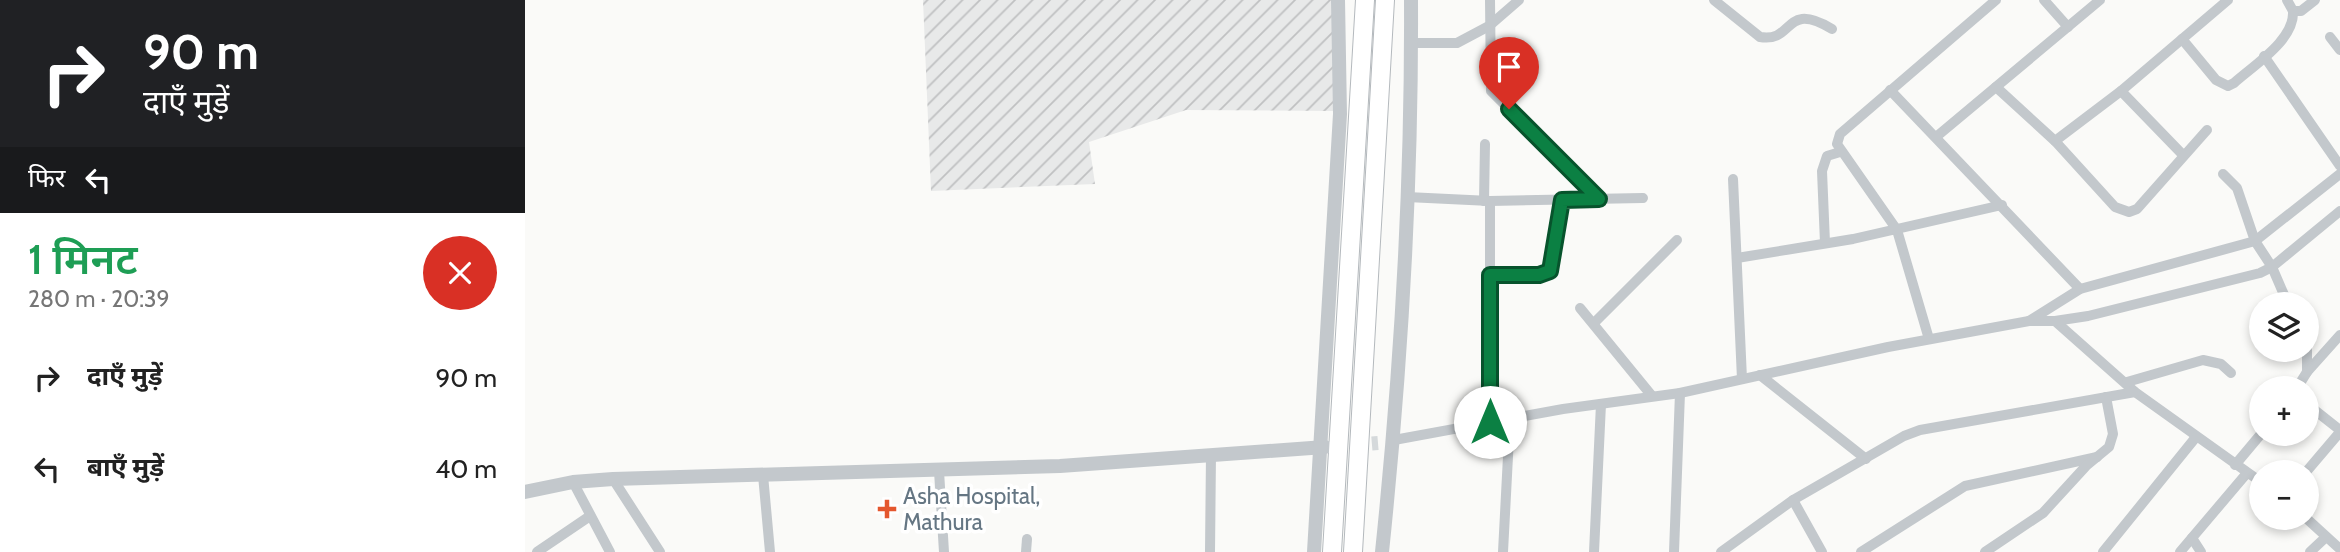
<!DOCTYPE html>
<html lang="hi">
<meta charset="utf-8">
<style>
:root{--surface:#fff;--page:#f2f2f2;--text:#222;--muted:#767676}
body{margin:0;font-family:Cabin,"Noto Sans Devanagari",sans-serif;background:var(--page);color:var(--text);height:100vh;display:flex;flex-direction:column;font-size:26px;white-space:nowrap}
*{box-sizing:border-box;margin:0}
p{font-size:23px;color:var(--muted)}
.icon{flex:none;width:38px;height:38px;fill:none;stroke:currentColor;stroke-width:2;stroke-linecap:round;stroke-linejoin:round}
.map{position:relative;flex:1;overflow:hidden}
.sheet{display:flex;flex-direction:column;background:var(--surface);width:525px}
.sheet>*{flex:none}
.top-card{background:#202124;color:#fff;overflow:hidden}
.fabs{position:absolute;left:1724px;top:292px;display:grid;gap:14px}
.fabs a{display:grid;place-items:center;width:70px;height:70px;border-radius:50%;background:var(--surface);box-shadow:0 4px 10px #0003;font-size:35px}
.pin{position:absolute;display:grid;place-items:center;width:60px;height:60px;color:#fff;margin:-72px -30px;border-radius:50% 50% 50% 0;rotate:-45deg;box-shadow:0 0 7px #0007}
.pin .icon{rotate:45deg}
.me{position:absolute;width:77px;margin:-38px;rotate:0deg;stroke-linejoin:round;filter:drop-shadow(0 0 5px #0008)}
.turn{display:flex;align-items:center;gap:24px;height:147px;padding:0 28px;font-size:32px}
.turn .icon{width:91px;height:91px;stroke-width:2.5}
.turn b{display:block;font-size:49px;line-height:60px}
.then{display:flex;align-items:center;height:66px;padding:0 28px;background:#0003;gap:14px;font-size:26px}
.round{display:grid;place-items:center;flex:none;width:74px;height:74px;border-radius:37px;background:var(--page)}
.overview{display:flex;align-items:center;justify-content:space-between;height:119px;padding:0 28px}
h1{font-size:42px;font-weight:600;line-height:52px;color:#1e9e55}
ul{padding:0;list-style:none}
li{display:flex;align-items:center;gap:21px;height:91px;padding:0 28px}
li div{flex:1}
li b{display:block;font-size:26px}
li em{font-style:normal}
main{display:flex;flex:1;min-height:0}
.map>svg:first-child{display:block}
</style>
<main>
<section class="sheet">
<div class="top-card">
<div class="turn"><svg class="icon" aria-label="right" viewBox="0 0 24 24"><path d="M7 20v-9h11M14 6l5 5-5 5"/></svg><div><b>90 m</b>दाएँ मुड़ें</div></div>
<div class="then">फिर<svg class="icon" aria-label="left" viewBox="0 0 24 24"><path d="M17 20v-9H6M10 6l-5 5 5 5"/></svg></div>
</div>
<div class="overview"><div><h1>1 मिनट</h1><p>280 m · 20:39</p></div><a class="round" style="background:#d93025;color:#fff"><svg class="icon" aria-label="close" viewBox="0 0 24 24"><path d="M6 6l12 12M18 6L6 18"/></svg></a></div>
<ul>
<li><svg class="icon" aria-label="right" viewBox="0 0 24 24"><path d="M7 20v-9h11M14 6l5 5-5 5"/></svg><div><b>दाएँ मुड़ें</b></div><em>90 m</em></li>
<li><svg class="icon" aria-label="left" viewBox="0 0 24 24"><path d="M17 20v-9H6M10 6l-5 5 5 5"/></svg><div><b>बाएँ मुड़ें</b></div><em>40 m</em></li>
</ul>
</section>
<div class="map">
<svg width="1815" height="552" viewBox="0 0 1815 552">
<defs>
<pattern id="industrial-furrows" width="10" height="10" patternUnits="userSpaceOnUse" patternTransform="scale(1.75)"><rect width="10" height="10" fill="#e8e9e9"/><path d="M-1 1l2-2M0 10L10 0M9 11l2-2" fill="none" stroke="#c0c1c2"/></pattern>
</defs>
<rect width="100%" height="100%" fill="#fafaf8"/>
<!-- industrial -->
<path fill="url(#industrial-furrows)" d="M398 0H809V111L661 110 564 142 570 184 406 191Z"/>
<g fill="none" stroke-linecap="round" stroke-linejoin="round">
<!-- tertiary-tunnel -->
<path stroke="#d5d9db" stroke-width="14" stroke-dasharray="14 7" stroke-linecap="butt" d="M805 447 853 443"/>
<defs>
<g id="trunk">
<path d="M807 552 840 0"/>
<path d="M828 552 860 0"/>
</g>
</defs>
<!-- trunk casing -->
<use href="#trunk" stroke="#b4b9bd" stroke-width="20"/>
<!-- minor -->
<g stroke="#c3c8cc" stroke-width="10">
<path d="M965 0 966 91 1074 199"/>
<path d="M1189 0 1235 37C1270 43 1258 0 1307 29"/>
<path d="M1519 0 1543 27"/>
<path d="M1762 0 1768 11H1776L1790 0"/>
<path d="M1805 37 1815 50"/>
<path d="M1657 39 1691 80 1703 86 1709 83C1729 65 1770 40 1768 11"/>
<path d="M886 43H932L964 26 994 0"/>
<path d="M1739 56 1815 166"/>
<path d="M1471 87 1530 141 1596 91 1658 155"/>
<path d="M1365 90 1555 289"/>
<path d="M1596 91 1703 0"/>
<path d="M1411 137 1575 0"/>
<path d="M1530 141 1590 207 1604 212 1612 209 1682 130"/>
<path d="M1698 174 1712 188 1730 241 1747 267 1763 304"/>
<path d="M1208 179 1217 379"/>
<path d="M882 197 965 201 1118 198"/>
<path d="M959 201 960 144"/>
<path d="M965 201V422"/>
<path d="M1300 243 1297 171 1302 156 1315 152"/>
<path d="M1212 258 1328 239 1477 205"/>
<path d="M965 275H1014L1025 271 1037 200"/>
<path d="M1055 308 1127 396"/>
<path d="M1504 321 1555 289 1730 241 1815 174"/>
<path d="M1530 321 1610 392 1736 482"/>
<path d="M1069 323 1152 240"/>
<path d="M1404 339 1372 230 1312 144 1315 134 1471 0"/>
<path d="M1782 372 1815 335"/>
<path d="M1235 375 1341 459"/>
<path d="M1602 382 1678 360 1696 364 1706 373"/>
<path d="M1772 388 1782 372V350"/>
<path d="M1782 404 1815 430"/>
<path d="M869 440 1038 409 1155 393 1363 347 1504 321H1530L1563 316 1735 273 1747 267 1815 211"/>
<path d="M1710 465 1736 434"/>
<path d="M414 471 419 552"/>
<path d="M1781 472 1815 432"/>
<path d="M238 475 245 552"/>
<path d="M88 479 135 552"/>
<path d="M48 482 85 552"/>
<path d="M1268 500 1297 552"/>
<path d="M1781 518 1815 549"/>
<path d="M1667 538 1676 552"/>
<path d="M12 552 65 516"/>
<path d="M501 552 502 539"/>
<path d="M685 552 686 454"/>
<path d="M978 552 985 418"/>
<path d="M1069 552 1076 404"/>
<path d="M1149 552 1155 393"/>
<path d="M1196 552 1268 500 1379 436 1395 430 1610 392"/>
<path d="M1336 552 1440 486 1572 457"/>
<path d="M1460 552 1518 513 1561 466 1584 447 1588 434 1581 397"/>
<path d="M1578 552 1671 437"/>
<path d="M1655 552 1722 473"/>
<path d="M1785 552 1801 537"/>
</g>
<!-- tertiary -->
<g stroke="#c3c8cc" stroke-width="14">
<path d="M0 492 48 482 88 479 535 466 800 447"/>
<path d="M789 552 815 114 813 0"/>
<path d="M857 552C876 369 887 184 886 0"/>
</g>
<!-- trunk -->
<use href="#trunk" stroke="#fff" stroke-width="18"/>
</g>
<g fill="none" stroke-linecap="round" stroke-linejoin="round">
<defs>
<path id="route" d="M965 422V275H1014L1025 271 1037 200 1074 199 984 109"/>
</defs>
<!-- route casing -->
<use href="#route" stroke="#07532c" stroke-width="18"/>
<!-- route -->
<use href="#route" stroke="#0b8043" stroke-width="12"/>
</g>
<!-- markers -->
<path fill="#e4572e" stroke="#fff" stroke-width="2.5" d="M358.5 498.5h7v7h7v7h-7v7h-7v-7h-7v-7h7z"/>
<g text-anchor="middle" dominant-baseline="central" stroke-width="7" stroke-linejoin="round" paint-order="stroke">
<!-- poi labels -->
<g font-size="23" fill="#657683" stroke="#fff" text-anchor="start">
<text x="378" y="496">Asha Hospital,<tspan x="378" dy="26">Mathura</tspan></text>
</g>
</g>
</svg>
<div class="fabs">
<a><svg class="icon" aria-label="layers" viewBox="0 0 24 24"><path d="M12 4l9 5-9 5-9-5zM3 14l9 5 9-5"/></svg></a>
<a>+</a>
<a>−</a>
</div>
<div class="pin" style="left:984px;top:109px;background:#d93025"><svg class="icon" aria-label="arrive" viewBox="0 0 24 24"><path d="M6 21V4h12l-3 4 3 4H6"/></svg></div>
<svg class="me" style="left:965px;top:422px" viewBox="-20 -20 40 40"><circle r="19" fill="#fff"/><path d="M0-13L10 11 0 6-10 11z" fill="#0b8043"/></svg>
</div>
</main>
